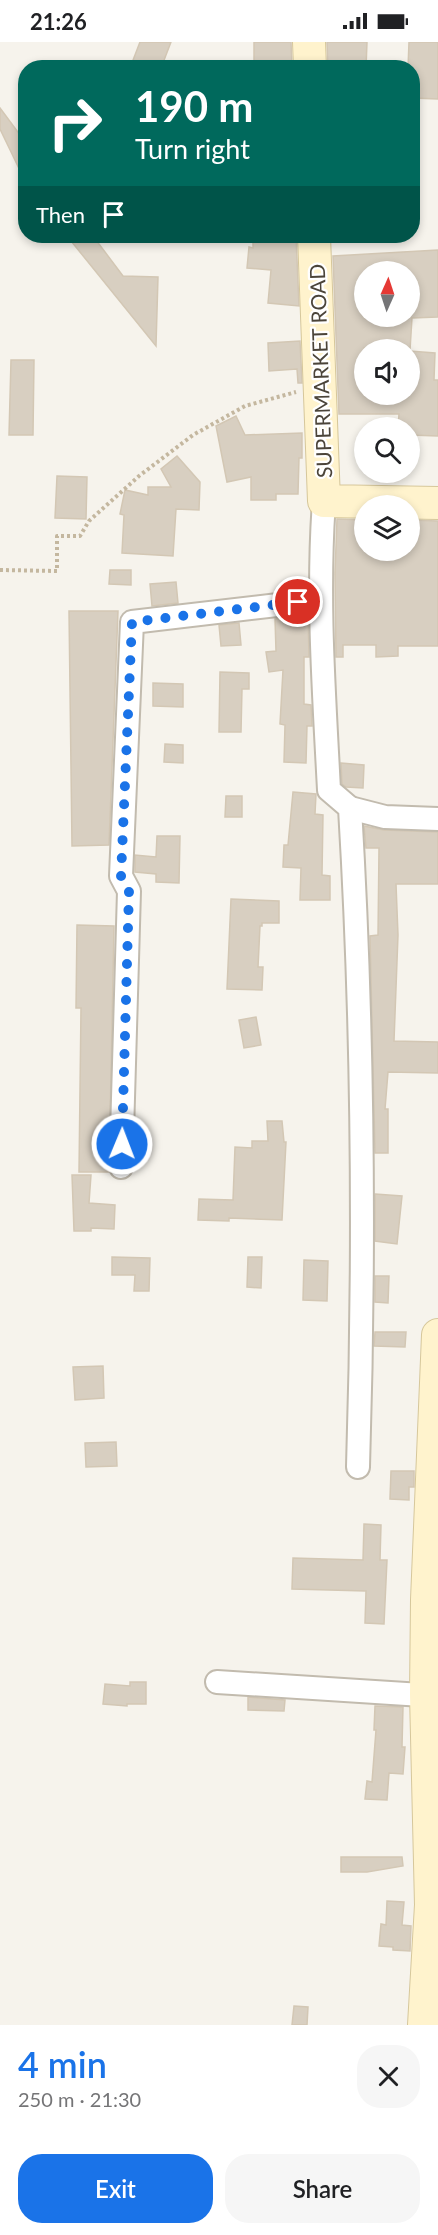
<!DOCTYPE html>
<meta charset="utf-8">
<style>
:root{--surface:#fff;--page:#f6f6f6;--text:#202124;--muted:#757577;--accent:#1a73e8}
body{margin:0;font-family:Lato,sans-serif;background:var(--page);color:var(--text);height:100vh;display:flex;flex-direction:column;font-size:22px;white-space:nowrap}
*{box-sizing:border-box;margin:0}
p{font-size:20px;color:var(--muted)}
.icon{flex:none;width:33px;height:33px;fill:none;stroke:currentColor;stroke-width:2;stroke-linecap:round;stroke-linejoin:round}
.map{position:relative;height:1983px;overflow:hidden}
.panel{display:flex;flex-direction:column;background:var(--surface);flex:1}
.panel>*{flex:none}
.banner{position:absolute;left:18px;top:18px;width:402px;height:183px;border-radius:24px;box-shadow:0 3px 9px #0003;background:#00695c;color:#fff;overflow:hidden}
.needle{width:39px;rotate:3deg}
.controls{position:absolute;left:354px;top:219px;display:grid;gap:12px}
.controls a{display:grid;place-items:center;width:66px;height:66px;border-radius:50%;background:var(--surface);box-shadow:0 3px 9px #0003;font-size:30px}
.pin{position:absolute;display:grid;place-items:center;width:51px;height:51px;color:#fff;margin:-26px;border:3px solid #fff;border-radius:50%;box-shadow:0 2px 6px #0007}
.me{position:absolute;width:66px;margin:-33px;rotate:1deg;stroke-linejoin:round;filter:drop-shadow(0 0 4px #0008)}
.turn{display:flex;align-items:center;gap:21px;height:126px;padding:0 18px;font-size:27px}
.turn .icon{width:78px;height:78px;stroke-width:2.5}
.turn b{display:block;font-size:42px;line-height:51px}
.then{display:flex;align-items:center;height:57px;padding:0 18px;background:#0003;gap:12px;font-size:22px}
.round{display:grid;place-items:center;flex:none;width:63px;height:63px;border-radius:24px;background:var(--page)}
.overview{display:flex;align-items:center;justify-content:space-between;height:102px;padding:0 18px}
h1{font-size:36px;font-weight:600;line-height:45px;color:var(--accent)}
.button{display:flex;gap:12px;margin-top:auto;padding:12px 18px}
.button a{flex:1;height:69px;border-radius:24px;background:var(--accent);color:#fff;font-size:24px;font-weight:600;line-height:69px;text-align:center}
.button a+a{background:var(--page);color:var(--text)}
.status{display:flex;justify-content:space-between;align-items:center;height:42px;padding:0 30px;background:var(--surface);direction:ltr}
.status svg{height:16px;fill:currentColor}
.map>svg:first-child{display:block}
</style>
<div class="status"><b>21:26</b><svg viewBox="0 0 49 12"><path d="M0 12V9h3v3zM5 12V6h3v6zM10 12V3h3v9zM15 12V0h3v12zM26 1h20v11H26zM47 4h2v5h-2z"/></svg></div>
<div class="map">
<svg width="438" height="1983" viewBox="0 0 438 1983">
<rect width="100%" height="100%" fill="#f6f3ec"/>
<!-- building -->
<g fill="#d8cfc1" stroke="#d3c7b4" stroke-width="1.5" fill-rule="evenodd">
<path d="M140 0H171L161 26H130Z"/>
<path d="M254 0H291L292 26H254Z"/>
<path d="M327 0H367L366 26H328Z"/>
<path d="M409 0H438V57L412 56V26H408Z"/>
<path d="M0 66 26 101V141L0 87Z"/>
<path d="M67 194H93L123 234 158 235 156 304Z"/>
<path d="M253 194H296L299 264 268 261 271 228 247 226 249 205 253 206Z"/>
<path d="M438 208V275L412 276 410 308 364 306V352H410V309L435 311 434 338H438V394L410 393V386H398L399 372H339L333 214ZM364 230H410V274H364Z"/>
<path d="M300 299 302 341H298L297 327 269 329 268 301Z"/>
<path d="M11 318H34L33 393H9Z"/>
<path d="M236 374 245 393 302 391V416H299L298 452H276V458H251V435L227 440 216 384Z"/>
<path d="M177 414 200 440 199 468 176 467 173 514 122 511 124 473 120 472 125 448 148 453V445H171L161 427Z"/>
<path d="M57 434 87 435 86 477 55 476Z"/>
<path d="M337 477 364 478V508H410V478L438 479V604H398V614L376 615V603H343V615H336L335 531Z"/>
<path d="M110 528H131V543L109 542Z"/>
<path d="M176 540 178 561 152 564 150 542Z"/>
<path d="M69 569H118L109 803 72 804Z"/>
<path d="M308 573 309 615H304V662L311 663 312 684H307L306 721 284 720 285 683 280 682 283 628 269 630 266 610 276 609 275 577Z"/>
<path d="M239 581 241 603 221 604 219 583Z"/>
<path d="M220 630 249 631V647H242L241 690H219Z"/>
<path d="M153 641 183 642V665L153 664Z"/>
<path d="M165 702 183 703V721L164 720Z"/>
<path d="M341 721 364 723 363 746 346 745 342 742Z"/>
<path d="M293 750 316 752 315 772 323 773 322 833 330 834V858H300L301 826 283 825 284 803H288Z"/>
<path d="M226 754H242V775H225Z"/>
<path d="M364 784 384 788 438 790V842H396L398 893 394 999 438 1000V1031L388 1030 385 1067H388V1111H375L370 894 378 893 379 806H366Z"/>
<path d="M157 794H180L179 841 156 840V832L135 830V813L156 815Z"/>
<path d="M231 857 279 859V881H262V884H260L258 925H263L262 948 227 947Z"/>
<path d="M77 883 114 884 109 1130H79L81 966H76Z"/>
<path d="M256 975 261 1003 244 1006 239 978Z"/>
<path d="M267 1079H282L284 1100H286L282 1178 229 1176V1179L198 1178 199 1157 233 1158 235 1105 252 1106V1099H268Z"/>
<path d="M72 1133H91L89 1161 115 1163 114 1187 91 1186V1189H74Z"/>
<path d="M375 1152 402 1154 397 1202 375 1199Z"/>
<path d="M112 1215 150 1216 149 1249H134L135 1233H112Z"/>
<path d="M248 1215H262L261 1246 247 1245Z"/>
<path d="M304 1218 328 1219 327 1259 303 1258Z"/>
<path d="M375 1234H389L388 1261 375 1260Z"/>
<path d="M375 1290H406L405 1305 374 1304Z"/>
<path d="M103 1324 104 1356 75 1358 73 1325Z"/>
<path d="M116 1400 117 1424 86 1425 85 1401Z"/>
<path d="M391 1429H414V1445H409V1458L390 1457Z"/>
<path d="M364 1482 381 1483 380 1518H387L384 1582 365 1581 366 1549 292 1547 293 1516 363 1518Z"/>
<path d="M130 1640H146V1662H127V1664L103 1662 105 1642 130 1644Z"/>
<path d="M248 1655 285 1658 284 1669 248 1668Z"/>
<path d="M375 1664 403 1665 402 1705H405L403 1732 389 1731 387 1758 365 1757 367 1739 372 1740 376 1688H374Z"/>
<path d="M341 1815H402L403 1824 367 1830H341Z"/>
<path d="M387 1859 404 1860 402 1883 411 1884 410 1909 393 1908V1905L379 1904 381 1882 386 1883Z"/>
<path d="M294 1964 308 1965 307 1983H292Z"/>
</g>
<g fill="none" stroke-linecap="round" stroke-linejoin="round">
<defs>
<g id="minor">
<path d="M324 459C317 555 324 651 329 748L350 766C363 985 365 1205 358 1425"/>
<path d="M350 766 385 775 438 777"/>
<path d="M121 1125 129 849 121 834 132 580 320 558"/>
<path d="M217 1640 438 1654"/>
</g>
<g id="secondary">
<path d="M309 0 310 26"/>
<path d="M314 194 324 459 438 461"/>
<path d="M424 1983 431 1863 426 1652 427 1558 438 1293"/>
</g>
</defs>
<!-- minor casing -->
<use href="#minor" stroke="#c2bbae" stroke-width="26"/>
<!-- secondary casing -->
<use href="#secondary" stroke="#d6c79b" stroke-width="34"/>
<!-- path -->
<path stroke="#c4b79f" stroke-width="4" stroke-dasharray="3 3" stroke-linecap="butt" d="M0 528 57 529V494H80L89 479 139 434 193 393 245 364 296 350"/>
<!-- minor -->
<use href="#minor" stroke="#fff" stroke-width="22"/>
<!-- secondary -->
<use href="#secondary" stroke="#fff3cd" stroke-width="32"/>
</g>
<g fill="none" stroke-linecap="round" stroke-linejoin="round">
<!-- route -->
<path stroke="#1a73e8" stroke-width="10" stroke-dasharray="0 18" d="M122 1102 129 849 121 834 132 580 298 560"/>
</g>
<g text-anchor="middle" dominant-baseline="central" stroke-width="4.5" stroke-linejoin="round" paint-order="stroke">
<!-- street labels -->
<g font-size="21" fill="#4b4439" stroke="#fff">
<text transform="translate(320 329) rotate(-92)">SUPERMARKET ROAD</text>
</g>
</g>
</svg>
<div class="controls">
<a><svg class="needle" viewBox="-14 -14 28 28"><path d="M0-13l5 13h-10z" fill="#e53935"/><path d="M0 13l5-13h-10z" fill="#757577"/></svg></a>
<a><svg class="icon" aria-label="sound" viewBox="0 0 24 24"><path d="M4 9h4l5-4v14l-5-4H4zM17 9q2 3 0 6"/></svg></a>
<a><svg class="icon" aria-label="search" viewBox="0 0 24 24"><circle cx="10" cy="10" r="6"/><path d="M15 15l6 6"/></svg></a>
<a><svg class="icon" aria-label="layers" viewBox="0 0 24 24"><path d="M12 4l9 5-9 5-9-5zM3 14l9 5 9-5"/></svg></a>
</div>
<div class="pin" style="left:298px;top:560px;background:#d93025"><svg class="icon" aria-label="arrive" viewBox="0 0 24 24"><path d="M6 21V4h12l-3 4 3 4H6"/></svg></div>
<svg class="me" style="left:122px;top:1102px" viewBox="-20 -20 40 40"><circle r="17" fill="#1a73e8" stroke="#fff" stroke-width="3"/><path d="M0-11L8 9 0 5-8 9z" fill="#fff"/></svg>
<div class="banner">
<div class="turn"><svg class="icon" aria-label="right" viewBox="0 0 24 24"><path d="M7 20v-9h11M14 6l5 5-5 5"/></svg><div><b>190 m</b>Turn right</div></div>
<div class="then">Then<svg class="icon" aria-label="arrive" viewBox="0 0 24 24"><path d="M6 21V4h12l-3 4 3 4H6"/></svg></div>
</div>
</div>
<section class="panel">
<div class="overview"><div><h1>4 min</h1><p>250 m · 21:30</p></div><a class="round"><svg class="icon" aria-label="close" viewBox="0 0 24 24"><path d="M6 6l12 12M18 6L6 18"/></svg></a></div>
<div class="button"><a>Exit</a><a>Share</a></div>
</section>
